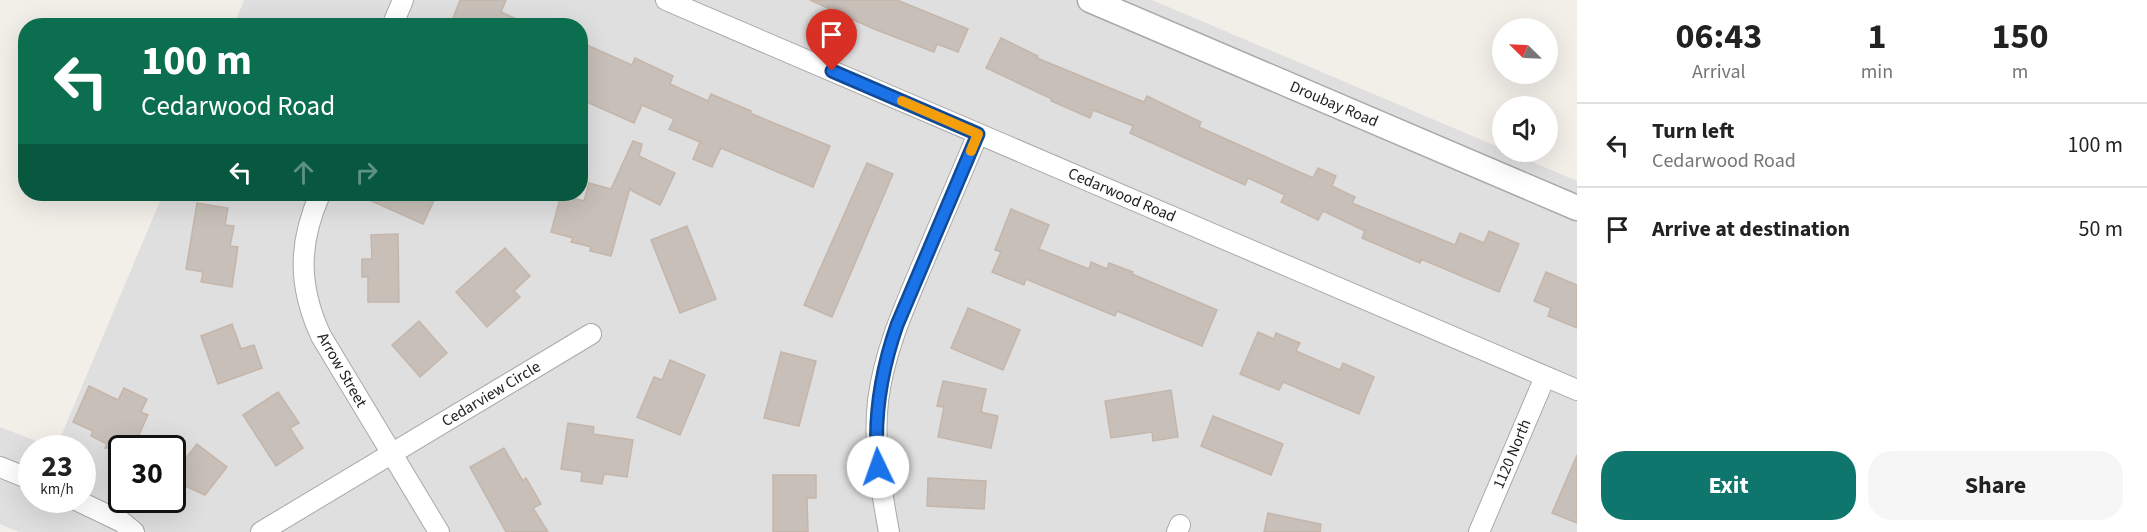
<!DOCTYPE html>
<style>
:root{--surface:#fff;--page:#f6f6f6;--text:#222;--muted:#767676;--line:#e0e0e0;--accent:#0f766e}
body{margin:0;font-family:"Source Sans 3",sans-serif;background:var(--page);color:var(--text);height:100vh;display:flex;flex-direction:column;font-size:22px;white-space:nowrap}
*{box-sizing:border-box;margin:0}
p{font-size:20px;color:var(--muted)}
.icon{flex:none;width:33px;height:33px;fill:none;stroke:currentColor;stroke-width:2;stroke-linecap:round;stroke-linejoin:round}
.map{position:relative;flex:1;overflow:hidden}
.details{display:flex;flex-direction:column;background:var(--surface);width:570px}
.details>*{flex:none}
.guide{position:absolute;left:18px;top:18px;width:570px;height:183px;border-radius:24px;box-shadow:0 6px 24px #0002;background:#0b6e4f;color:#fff;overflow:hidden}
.needle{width:39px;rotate:294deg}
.buttons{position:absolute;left:1492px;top:18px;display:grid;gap:12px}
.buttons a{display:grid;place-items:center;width:66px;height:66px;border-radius:50%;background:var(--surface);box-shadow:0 6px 24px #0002;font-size:30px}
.speed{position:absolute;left:18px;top:435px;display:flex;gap:12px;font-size:30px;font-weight:700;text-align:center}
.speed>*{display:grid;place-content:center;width:78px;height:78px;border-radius:50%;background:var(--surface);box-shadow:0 6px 24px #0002;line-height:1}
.speed small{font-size:15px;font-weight:400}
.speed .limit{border:3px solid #111;border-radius:9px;background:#fff;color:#111}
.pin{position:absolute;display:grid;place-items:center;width:51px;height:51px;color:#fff;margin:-62px -26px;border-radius:50% 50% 50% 0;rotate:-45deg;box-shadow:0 0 6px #0007}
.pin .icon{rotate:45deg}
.me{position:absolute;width:66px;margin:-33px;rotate:357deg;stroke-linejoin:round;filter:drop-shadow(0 0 4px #0008)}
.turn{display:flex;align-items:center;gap:21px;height:126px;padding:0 24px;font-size:27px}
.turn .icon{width:78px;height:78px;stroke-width:2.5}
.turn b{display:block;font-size:42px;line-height:51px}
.lanes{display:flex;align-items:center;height:57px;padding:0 24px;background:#0003;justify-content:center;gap:30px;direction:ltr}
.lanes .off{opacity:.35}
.eta{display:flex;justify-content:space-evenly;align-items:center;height:102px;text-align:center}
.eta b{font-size:36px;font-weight:700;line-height:42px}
.action{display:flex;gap:12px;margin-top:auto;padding:12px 24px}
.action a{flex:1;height:69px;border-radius:24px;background:var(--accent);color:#fff;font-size:24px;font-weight:700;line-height:69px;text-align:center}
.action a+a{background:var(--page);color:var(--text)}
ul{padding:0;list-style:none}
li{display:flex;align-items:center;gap:18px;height:84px;padding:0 24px;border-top:2px solid var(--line)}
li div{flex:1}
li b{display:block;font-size:22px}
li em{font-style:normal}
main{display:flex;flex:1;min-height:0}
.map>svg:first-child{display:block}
</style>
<main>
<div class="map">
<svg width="1577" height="532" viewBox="0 0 1577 532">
<rect width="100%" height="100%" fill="#f2efe9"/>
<!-- residential -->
<path fill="#e0dfdf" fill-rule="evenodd" d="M244 0H1152L1503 149V152H1509L1577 181V532H19L0 524V427L54 448H32V500H82V448H56L163 194H580V26L234 25ZM122 448H172V500H122Z"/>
<!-- building -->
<g fill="#c7bfb8" stroke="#c4b6ab" stroke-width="1.5">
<path d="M460 0H506L501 12 532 26H450Z"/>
<path d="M810 0H897L968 29 958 52 937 44 934 52 874 29Z"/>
<path d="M1001 38 1038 56 1037 58 1144 102 1147 96 1201 122 1199 127 1313 178 1318 168 1336 176 1332 186 1355 197 1352 203 1455 245 1460 233 1484 243 1489 231 1519 244 1499 292 1421 259 1420 263 1362 238 1365 231 1323 211 1318 220 1281 202 1285 195 1248 178 1245 185 1130 133 1133 126 1093 110 1090 118 1051 101 1052 99 986 68Z"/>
<path d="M580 42 632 65 635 58 673 76 670 84 708 101 711 94 751 111 750 113 830 146 813 187 721 148 712 167 693 159 700 142 669 129 674 119 642 105 634 123 580 99Z"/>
<path d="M633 141 642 144 639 156 675 173 660 205 632 191 630 188 611 256 590 251 591 247 571 242 573 238 551 232 561 195 584 201 589 183 611 189Z"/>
<path d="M867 163 893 174 832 317 804 305Z"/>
<path d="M356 194H437L423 224Z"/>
<path d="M197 203 228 208 225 225 234 226 230 246 238 247 232 287 201 282 203 272 186 269Z"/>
<path d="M1011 209 1049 225 1039 249 1089 269 1091 262 1107 269 1109 263 1133 272 1132 274 1217 310 1202 346 1117 311 1115 316 1026 279 1024 285 992 272 1001 252 995 250Z"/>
<path d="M687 226 716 299 680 313 651 240Z"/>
<path d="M398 234 399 302H368V277H362V259H372L371 235Z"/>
<path d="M505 248 530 276 514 291 520 297 487 327 456 292Z"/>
<path d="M1546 272 1577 285V328L1548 316 1551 308 1534 301Z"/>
<path d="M968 308 1020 330 1003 370 951 348Z"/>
<path d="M419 321 447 353 420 377 392 345Z"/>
<path d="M232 324 241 349 254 345 262 368 218 384 201 336Z"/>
<path d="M1258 332 1274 339 1276 333 1300 343 1296 351 1340 370 1343 363 1374 377 1359 414 1283 382 1279 390 1240 374Z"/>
<path d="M781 352 816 361 799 426 764 418Z"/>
<path d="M670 360 705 375 680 435 637 417 654 377 662 380Z"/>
<path d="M943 381 986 389 981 412 998 416 991 448 938 437 944 407 937 406Z"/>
<path d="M89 386 118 400 124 388 147 399 141 412 148 415 133 448H105L107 444 91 436 93 431 73 422Z"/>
<path d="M1171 390 1178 437 1153 441 1152 432 1111 438 1105 401Z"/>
<path d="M278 392 299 423 290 428 303 448 276 466 243 415Z"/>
<path d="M1213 416 1283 444 1271 475 1201 446Z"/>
<path d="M568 423 594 427 593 434 633 440 627 477 604 474 602 484 581 481 582 472 561 469Z"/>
<path d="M197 444 227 467 205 495 172 480V475Z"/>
<path d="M504 448 523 481 526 478 541 504 533 508 548 532H506L470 467Z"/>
<path d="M1577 455V523L1552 513Z"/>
<path d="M773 475H816V498H807L808 532H773Z"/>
<path d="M928 478 986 481 984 509 927 506Z"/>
<path d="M1268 513 1321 524 1320 532H1264Z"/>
</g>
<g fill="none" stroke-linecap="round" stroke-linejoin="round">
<defs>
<g id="minor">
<path d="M666 0 1577 390"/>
<path d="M392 26 403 0"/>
<path d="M320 194C298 244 298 286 321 336L439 532"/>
<path d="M0 467 32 480"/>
<path d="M76 500 122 522 134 532"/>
<path d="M261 532 591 334"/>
<path d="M889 532C881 488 873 446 878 401 884 352 904 308 923 263 941 220 960 177 978 134"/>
<path d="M1177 532 1180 525"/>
<path d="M1479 532 1545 377"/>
</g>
<path id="tertiary" d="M1090 0 1577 208"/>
</defs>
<!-- minor casing -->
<use href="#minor" stroke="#a9a9a9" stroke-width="22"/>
<!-- tertiary casing -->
<use href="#tertiary" stroke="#a9a9a9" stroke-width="27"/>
<!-- minor -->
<use href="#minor" stroke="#fff" stroke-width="20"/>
<!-- tertiary -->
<use href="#tertiary" stroke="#fff" stroke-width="24"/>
</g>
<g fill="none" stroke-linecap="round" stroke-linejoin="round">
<defs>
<path id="route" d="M832 71 978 134 897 325C881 371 873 418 878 467"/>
</defs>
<!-- route casing -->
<use href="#route" stroke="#114b97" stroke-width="15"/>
<!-- route -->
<use href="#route" stroke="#1a73e8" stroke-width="10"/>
<!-- slow -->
<path stroke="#f59e0b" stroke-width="10" d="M902 101 978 134 971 151"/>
</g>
<g text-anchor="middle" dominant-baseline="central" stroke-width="6" stroke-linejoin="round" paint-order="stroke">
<!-- street labels -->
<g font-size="16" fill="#222" stroke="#fff">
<text transform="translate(1334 104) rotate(23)">Droubay Road</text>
<text transform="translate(1122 195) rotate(23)">Cedarwood Road</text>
<text transform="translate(342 370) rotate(60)">Arrow Street</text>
<text transform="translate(491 394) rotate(-31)">Cedarview Circle</text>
<text transform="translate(1512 454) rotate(-67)">1120 North</text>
</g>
</g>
</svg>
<div class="buttons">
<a><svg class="needle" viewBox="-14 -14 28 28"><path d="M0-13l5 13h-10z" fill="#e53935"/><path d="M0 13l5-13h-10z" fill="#767676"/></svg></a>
<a><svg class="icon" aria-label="sound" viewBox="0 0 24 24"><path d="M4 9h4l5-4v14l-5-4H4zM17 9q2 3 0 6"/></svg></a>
</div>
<div class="speed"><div>23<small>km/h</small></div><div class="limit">30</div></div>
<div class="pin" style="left:832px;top:71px;background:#d93025"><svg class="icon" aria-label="arrive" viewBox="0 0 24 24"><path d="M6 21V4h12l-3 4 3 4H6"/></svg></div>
<svg class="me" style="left:878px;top:467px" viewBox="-20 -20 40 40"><circle r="19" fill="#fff"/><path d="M0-13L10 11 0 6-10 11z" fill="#1a73e8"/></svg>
<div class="guide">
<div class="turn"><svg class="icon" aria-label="left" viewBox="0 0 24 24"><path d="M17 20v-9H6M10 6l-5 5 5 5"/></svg><div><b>100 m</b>Cedarwood Road</div></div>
<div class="lanes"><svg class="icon" aria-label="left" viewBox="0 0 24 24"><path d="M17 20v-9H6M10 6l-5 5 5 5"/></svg><svg class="icon off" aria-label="ahead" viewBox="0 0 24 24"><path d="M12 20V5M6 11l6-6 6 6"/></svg><svg class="icon off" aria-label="right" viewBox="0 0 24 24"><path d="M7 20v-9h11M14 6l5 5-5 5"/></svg></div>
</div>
</div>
<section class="details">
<div class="eta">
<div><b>06:43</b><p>Arrival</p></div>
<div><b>1</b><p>min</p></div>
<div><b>150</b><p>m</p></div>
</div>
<ul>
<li><svg class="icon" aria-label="left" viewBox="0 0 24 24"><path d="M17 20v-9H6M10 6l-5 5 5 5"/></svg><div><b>Turn left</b><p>Cedarwood Road</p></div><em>100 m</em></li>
<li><svg class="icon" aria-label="arrive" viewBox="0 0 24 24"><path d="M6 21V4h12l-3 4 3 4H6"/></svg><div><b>Arrive at destination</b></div><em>50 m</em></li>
</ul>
<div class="action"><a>Exit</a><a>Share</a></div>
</section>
</main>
